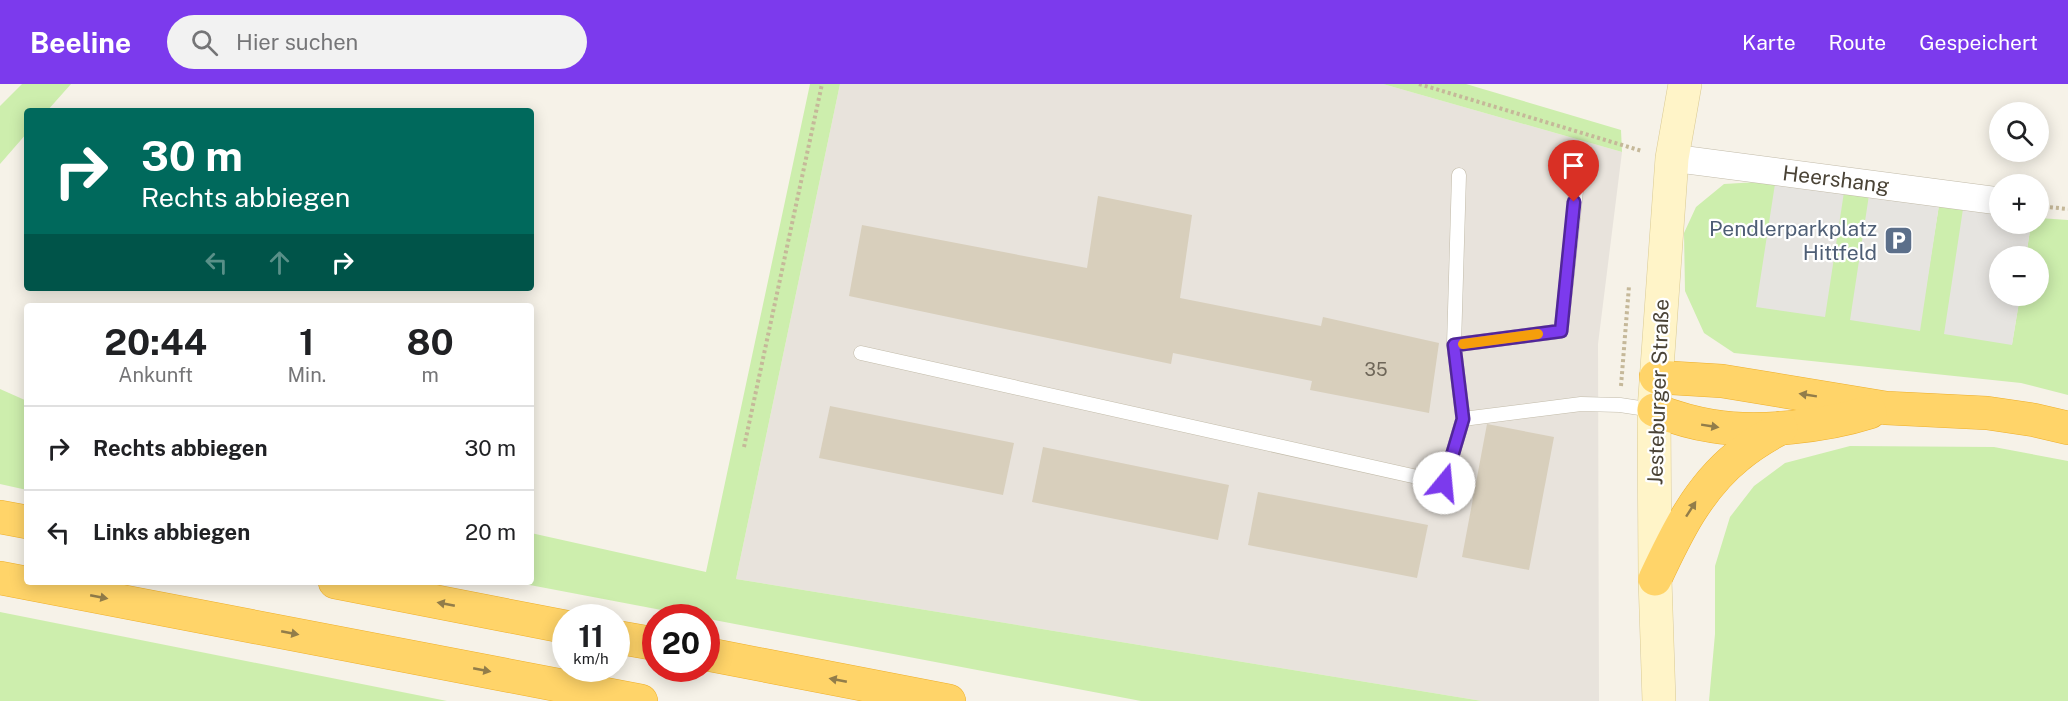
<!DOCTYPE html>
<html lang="de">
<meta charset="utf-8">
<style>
:root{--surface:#fff;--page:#f2f2f2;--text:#202124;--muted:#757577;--line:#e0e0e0;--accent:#7c3aed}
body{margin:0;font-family:"Public Sans",sans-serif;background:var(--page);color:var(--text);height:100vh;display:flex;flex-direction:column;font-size:22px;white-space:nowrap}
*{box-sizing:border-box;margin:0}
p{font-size:20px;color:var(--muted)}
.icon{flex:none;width:33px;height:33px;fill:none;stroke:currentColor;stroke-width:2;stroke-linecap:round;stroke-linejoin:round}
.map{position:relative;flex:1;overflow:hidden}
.details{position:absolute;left:24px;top:219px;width:510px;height:282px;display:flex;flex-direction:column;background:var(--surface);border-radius:6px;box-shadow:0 3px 15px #0003}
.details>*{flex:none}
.top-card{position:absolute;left:24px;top:24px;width:510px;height:183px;border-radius:6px;box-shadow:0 3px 15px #0003;background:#00695c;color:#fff;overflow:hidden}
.tools{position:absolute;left:1989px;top:18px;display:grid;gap:12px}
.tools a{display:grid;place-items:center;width:60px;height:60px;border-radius:50%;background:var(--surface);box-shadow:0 3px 15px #0003;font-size:30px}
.speed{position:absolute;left:552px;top:520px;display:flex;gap:12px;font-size:30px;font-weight:700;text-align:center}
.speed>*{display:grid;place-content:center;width:78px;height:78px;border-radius:50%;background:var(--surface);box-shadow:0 3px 15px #0003;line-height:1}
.speed small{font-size:15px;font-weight:400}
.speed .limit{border:9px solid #d22;background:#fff;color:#111}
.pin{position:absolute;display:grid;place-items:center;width:51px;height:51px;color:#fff;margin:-62px -26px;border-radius:50% 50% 50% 0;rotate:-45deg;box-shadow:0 0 6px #0007}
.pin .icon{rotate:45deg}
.me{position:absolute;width:66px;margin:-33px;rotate:17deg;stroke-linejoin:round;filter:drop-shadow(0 0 4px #0008)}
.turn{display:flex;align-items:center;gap:21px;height:126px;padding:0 18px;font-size:27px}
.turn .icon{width:78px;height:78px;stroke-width:2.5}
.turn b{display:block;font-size:42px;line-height:51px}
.lanes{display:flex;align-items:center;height:57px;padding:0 18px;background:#0003;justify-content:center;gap:30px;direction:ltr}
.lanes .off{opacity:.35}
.eta{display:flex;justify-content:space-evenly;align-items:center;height:102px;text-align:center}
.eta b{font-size:36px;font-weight:700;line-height:42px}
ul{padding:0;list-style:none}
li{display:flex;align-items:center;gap:18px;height:84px;padding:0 18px;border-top:2px solid var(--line)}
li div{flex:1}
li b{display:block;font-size:22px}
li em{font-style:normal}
header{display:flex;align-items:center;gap:36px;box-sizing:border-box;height:84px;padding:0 30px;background:var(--accent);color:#fff}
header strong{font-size:28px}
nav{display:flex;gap:33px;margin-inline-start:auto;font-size:21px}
.search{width:420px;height:54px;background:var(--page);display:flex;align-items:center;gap:15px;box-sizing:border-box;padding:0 21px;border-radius:33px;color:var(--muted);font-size:22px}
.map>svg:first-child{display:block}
</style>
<header>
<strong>Beeline</strong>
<div class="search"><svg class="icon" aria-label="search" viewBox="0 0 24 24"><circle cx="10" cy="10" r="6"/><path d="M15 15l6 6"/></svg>Hier suchen</div>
<nav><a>Karte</a><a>Route</a><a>Gespeichert</a></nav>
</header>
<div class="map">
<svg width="2068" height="617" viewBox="0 0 2068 617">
<rect width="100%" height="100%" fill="#f6f2e8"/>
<!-- industrial -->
<path fill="#e8e3dc" d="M840 0H1383L1622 68 1598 260 1599 617H1482L736 495Z"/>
<!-- green -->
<g fill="#cdeead">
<path d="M22 0H71L47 27H27V49L0 80V22Z"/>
<path d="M810 0H840L736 495 1482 617H1141L514 498H531V449L706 488Z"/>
<path d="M1383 0H1466L1621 46 1622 68Z"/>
<path d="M1775 97 1869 111 1919 247 1939 121 1963 125 2012 260 2020 212H2038V172H2026L2031 140H2038L2039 134 2068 136V311L2021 299 1734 269 1704 249 1685 207 1684 149 1696 123 1724 100Z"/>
<path d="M0 305 27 317V406L0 400Z"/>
<path d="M1850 362 1994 363 2068 377V617H1709L1715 550V482L1730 433 1754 402 1785 379Z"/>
<path d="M0 528 447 617H0Z"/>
</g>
<!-- parking -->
<path fill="#e6e4e0" d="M1779 74 1999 108 2000 140H2031L2026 172H2000V212H2020L2012 261 1944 250 1963 125 1939 121 1920 247 1850 236 1869 111 1844 108 1825 233 1756 223Z"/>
<!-- building -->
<g fill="#d8cfbc">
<path d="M1098 112 1192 131 1180 214 1321 242 1323 233 1439 259 1429 329 1310 306 1312 297 1173 269 1171 280 849 212 862 141 1087 184Z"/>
<path d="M830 322 1014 359 1003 411 819 374Z"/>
<path d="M1487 340 1554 353 1529 486 1462 473Z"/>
<path d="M1043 363 1229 401 1218 456 1032 418Z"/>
<path d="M1258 408 1428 441 1417 494 1248 461Z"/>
</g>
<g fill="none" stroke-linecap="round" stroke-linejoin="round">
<defs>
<g id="lane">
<path d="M1454 261 1459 91"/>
<path d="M861 269 1444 399 1463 335 1581 320 1620 321 1653 326"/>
<path d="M1463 335 1454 261 1561 247 1577 97"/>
</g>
<path id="street" d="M1672 74 1999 117"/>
<path id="secondary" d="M1659 617 1655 495 1654 326 1672 74 1685 0"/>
<g id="highway">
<path d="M1656 293 1722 297 1886 324 1987 329 2034 336 2068 344"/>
<path d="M1654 326C1673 333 1692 339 1712 342 1758 350 1826 342 1870 328"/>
<path d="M0 433 27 438"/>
<path d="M0 494 641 617"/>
<path d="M1655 495C1676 450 1698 404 1738 372 1751 361 1766 352 1781 344"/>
<path d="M335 498 566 543"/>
<path d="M616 553 656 560"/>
<path d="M706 570 949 617"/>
</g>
</defs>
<!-- lane casing -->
<use href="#lane" stroke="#c2bba9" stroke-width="15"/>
<!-- street casing -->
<use href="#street" stroke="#c2bba9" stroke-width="28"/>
<!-- secondary casing -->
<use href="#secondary" stroke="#daca93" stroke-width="34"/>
<!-- highway casing -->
<use href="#highway" stroke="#eeaf2a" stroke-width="34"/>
<!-- path -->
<g stroke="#c5b899" stroke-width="4" stroke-dasharray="3 3" stroke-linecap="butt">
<path d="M1419 0 1642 67"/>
<path d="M2038 122 2068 125"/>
<path d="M1621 302 1629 202"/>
<path d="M744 363 822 0"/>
</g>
<!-- lane -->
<use href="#lane" stroke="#fff" stroke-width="14"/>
<!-- street -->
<use href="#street" stroke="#fff" stroke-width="27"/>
<!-- secondary -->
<use href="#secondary" stroke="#fff4c8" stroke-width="33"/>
<!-- highway -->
<use href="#highway" stroke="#ffd469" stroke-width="33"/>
</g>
<!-- one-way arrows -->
<defs><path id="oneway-solid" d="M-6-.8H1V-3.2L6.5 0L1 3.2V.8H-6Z" transform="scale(1.5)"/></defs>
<g fill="#927d4a">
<use href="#oneway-solid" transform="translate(1808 311) rotate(-171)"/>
<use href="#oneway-solid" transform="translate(1710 342) rotate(9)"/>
<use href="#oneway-solid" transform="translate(1691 425) rotate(-57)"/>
<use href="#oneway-solid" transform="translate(99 513) rotate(11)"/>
<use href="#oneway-solid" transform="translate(446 520) rotate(-169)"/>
<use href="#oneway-solid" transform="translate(290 549) rotate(11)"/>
<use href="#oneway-solid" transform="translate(482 586) rotate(11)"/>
<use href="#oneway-solid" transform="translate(838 596) rotate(-169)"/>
</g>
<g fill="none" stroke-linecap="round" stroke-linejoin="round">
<defs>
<path id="route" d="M1444 399 1463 335 1454 261 1561 247 1574 118"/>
</defs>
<!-- route casing -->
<use href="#route" stroke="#51269a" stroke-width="15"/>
<!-- route -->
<use href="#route" stroke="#7c3aed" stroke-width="10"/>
<!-- slow -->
<path stroke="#f59e0b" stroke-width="10" d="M1463 260 1538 250"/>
</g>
<!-- icons -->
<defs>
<symbol id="parking-square" viewBox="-11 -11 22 22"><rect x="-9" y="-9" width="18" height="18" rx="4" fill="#5c6f8a" stroke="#fff"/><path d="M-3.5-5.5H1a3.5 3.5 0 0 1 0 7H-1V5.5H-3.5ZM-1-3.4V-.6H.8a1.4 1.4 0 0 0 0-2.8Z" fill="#fff"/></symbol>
</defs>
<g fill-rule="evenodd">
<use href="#parking-square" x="1882" y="140" width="33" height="33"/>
</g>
<g text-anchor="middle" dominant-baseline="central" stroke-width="4.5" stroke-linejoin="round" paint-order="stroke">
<!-- number labels -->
<g font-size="18" fill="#6e6658">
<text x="1376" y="285">35</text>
</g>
<!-- street labels -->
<g font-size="21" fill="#4a4336" stroke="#fff">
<text transform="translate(1836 95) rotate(7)">Heershang</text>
<text transform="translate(1658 308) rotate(-88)">Jesteburger Straße</text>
</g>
<!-- service labels -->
<g font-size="21" fill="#4e5e75" stroke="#fff" text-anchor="end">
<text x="1877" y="144">Pendlerparkplatz<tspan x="1877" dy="24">Hittfeld</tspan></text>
</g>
</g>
</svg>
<div class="tools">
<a><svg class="icon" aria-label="search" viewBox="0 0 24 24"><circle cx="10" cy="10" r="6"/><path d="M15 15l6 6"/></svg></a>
<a>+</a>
<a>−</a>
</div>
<div class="speed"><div>11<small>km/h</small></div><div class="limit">20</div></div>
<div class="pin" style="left:1574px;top:118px;background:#d93025"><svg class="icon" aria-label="arrive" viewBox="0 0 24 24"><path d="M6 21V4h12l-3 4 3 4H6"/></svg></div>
<svg class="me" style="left:1444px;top:399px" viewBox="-20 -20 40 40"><circle r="19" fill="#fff"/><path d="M0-13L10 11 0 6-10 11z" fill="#7c3aed"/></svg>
<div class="top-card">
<div class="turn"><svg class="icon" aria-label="right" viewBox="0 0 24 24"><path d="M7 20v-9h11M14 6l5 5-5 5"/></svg><div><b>30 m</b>Rechts abbiegen</div></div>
<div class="lanes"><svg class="icon off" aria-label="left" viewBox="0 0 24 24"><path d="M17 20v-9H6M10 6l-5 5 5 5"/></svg><svg class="icon off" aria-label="ahead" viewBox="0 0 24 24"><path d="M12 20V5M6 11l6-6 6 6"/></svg><svg class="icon" aria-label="right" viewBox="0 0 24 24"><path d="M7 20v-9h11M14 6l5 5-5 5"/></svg></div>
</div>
<section class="details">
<div class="eta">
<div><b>20:44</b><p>Ankunft</p></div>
<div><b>1</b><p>Min.</p></div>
<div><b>80</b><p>m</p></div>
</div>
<ul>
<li><svg class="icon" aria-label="right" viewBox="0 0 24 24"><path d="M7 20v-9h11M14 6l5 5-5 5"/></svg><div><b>Rechts abbiegen</b></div><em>30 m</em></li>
<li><svg class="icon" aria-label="left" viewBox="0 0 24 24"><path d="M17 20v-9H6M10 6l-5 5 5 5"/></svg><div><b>Links abbiegen</b></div><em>20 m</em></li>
</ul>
</section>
</div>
